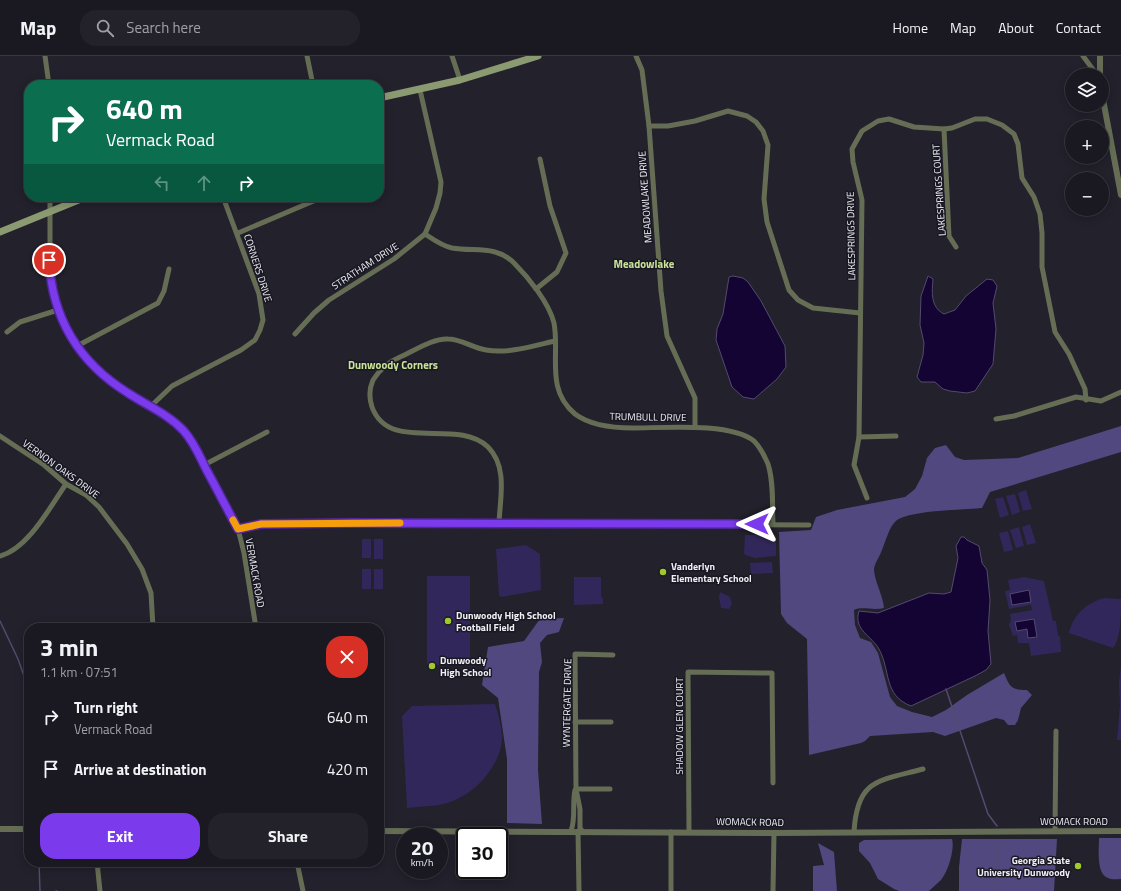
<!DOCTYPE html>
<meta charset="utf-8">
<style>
:root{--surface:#1a1921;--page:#23222a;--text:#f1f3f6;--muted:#9fa0a5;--line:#38383f;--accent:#7c3aed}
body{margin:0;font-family:"Titillium Web",sans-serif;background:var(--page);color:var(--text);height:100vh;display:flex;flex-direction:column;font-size:15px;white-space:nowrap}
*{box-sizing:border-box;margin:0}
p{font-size:13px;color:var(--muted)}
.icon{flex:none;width:22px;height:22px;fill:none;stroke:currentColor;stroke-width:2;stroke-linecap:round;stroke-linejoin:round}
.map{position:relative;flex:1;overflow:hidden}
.side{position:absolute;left:24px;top:567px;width:360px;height:244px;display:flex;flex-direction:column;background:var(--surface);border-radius:16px;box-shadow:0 2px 10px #0003,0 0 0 1px var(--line)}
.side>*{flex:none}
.hud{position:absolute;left:24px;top:24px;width:360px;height:122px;border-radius:16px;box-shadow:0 2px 10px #0003,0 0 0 1px var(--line);background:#0b6e4f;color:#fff;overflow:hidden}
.buttons{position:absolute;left:1065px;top:12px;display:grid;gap:8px}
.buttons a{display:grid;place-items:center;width:44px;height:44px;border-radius:50%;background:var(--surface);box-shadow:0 2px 10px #0003,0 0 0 1px var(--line);font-size:20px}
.speed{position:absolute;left:396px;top:771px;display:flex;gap:8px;font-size:20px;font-weight:700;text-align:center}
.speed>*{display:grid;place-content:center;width:52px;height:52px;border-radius:50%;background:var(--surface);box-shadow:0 2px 10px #0003,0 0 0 1px var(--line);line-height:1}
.speed small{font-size:10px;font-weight:400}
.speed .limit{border:2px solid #111;border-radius:6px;background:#fff;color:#111}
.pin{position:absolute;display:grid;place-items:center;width:34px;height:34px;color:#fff;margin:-17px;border:2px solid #fff;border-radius:50%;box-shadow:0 1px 4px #0007}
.me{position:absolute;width:44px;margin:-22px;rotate:270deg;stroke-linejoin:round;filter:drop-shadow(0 0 3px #0008)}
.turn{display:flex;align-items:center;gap:14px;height:84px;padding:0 16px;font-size:18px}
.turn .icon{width:52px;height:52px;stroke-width:2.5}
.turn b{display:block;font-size:28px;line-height:34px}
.lanes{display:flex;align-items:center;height:38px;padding:0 16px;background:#0003;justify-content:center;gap:20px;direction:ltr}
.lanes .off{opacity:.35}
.round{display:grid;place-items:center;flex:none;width:42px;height:42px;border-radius:16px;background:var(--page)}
.head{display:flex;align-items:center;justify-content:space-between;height:68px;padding:0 16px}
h1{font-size:24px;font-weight:700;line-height:30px}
.button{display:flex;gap:8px;margin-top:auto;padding:8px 16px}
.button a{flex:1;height:46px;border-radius:16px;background:var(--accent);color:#fff;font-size:16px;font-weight:700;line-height:46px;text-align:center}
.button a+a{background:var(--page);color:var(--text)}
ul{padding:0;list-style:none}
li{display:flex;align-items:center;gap:12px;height:52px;padding:0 16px}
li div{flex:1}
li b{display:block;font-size:15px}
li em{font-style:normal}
header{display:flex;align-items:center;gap:24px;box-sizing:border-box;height:56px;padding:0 20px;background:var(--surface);border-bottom:1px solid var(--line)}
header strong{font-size:19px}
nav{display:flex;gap:22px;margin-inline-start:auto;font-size:14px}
.search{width:280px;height:36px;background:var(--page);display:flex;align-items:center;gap:10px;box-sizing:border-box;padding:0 14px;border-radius:16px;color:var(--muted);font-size:15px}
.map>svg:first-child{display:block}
</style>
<header>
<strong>Map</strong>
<div class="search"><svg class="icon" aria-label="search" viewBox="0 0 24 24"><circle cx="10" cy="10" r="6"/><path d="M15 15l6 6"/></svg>Search here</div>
<nav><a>Home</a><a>Map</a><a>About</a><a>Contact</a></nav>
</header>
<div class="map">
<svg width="1121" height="835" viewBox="0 0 1121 835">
<rect width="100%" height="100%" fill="#22212c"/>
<!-- green -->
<g fill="#32275a">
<path d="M1026 434 1032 453 1023 455 1018 437Z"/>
<path d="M1015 438 1020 456 1012 459 1006 440Z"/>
<path d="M1003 441 1009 459 1000 462 995 443Z"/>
<path d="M1030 468 1036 487 1027 489 1022 471Z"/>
<path d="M1019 471 1024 490 1016 492 1010 474Z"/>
<path d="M1008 475 1013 494 1004 496 999 477Z"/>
<path d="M745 479H776V500L755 502 745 499 744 497Z"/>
<rect x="362" y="483" width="9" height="19"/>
<rect x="374" y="483" width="9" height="20"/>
<path d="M526 489 540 498 541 534 501 541 499 539 496 493Z"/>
<path d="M772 506 773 517 751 518 750 507Z"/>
<rect x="362" y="513" width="9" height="20"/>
<rect x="374" y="513" width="9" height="20"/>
<rect x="427" y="520" width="43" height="89"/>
<path d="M574 521H601V541L603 542V548L574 549Z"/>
<path d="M1024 521 1044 525 1053 565H1056L1058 580H1060L1061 596 1031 600 1029 587H1018L1017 579 1013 580 1009 569 1011 563 1010 558 1032 554 1031 549 1009 553 1005 535 1010 534 1008 524Z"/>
<path d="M720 536 730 541 732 548 729 553 721 552 719 541Z"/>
<path d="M1105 542 1121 543C1121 557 1121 583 1113 592L1069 577C1073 558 1088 546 1105 542Z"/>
<path d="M1121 611V684H1117L1120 649 1119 626Z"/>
<path d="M495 648C499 661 504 677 501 691 494 717 473 739 447 747 435 751 420 750 407 752L402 660 412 650Z"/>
</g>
<!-- forest -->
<g fill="#51487f">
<path d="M1121 370V396L990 436 982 452C963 454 913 454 897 464 889 470 886 485 882 494 880 500 874 508 874 514 875 527 883 539 884 552 873 555 863 550 854 554L855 569 860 582 871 586 878 597 890 641 897 650 912 656 932 661 946 654 967 639 1004 617C1010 631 1011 634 1027 634L1032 639 1021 652 1018 664 1015 669H1008L1004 664 996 662 945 680 933 676 870 680 865 685 861 687 809 699 807 583 787 567 781 558 779 476 811 474 816 461 837 454 905 441 915 433 922 420 927 402 935 392 946 389 955 401 964 404 1018 402Z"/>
<path d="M545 556V563L564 562 559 576 547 579 540 587 542 606 539 616 538 714 542 768 507 767V703L498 642 482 629 488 591 524 585Z"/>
<path d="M1099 782H1121V823C1117 823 1111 824 1108 822 1096 818 1099 792 1099 782Z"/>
<path d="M952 783C955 793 948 816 941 824 937 828 933 831 929 835H899L894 833 878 823 870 807 859 795V787L864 784Z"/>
<path d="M962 783H1057L1054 835H959V811Z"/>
<path d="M818 787 834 796 837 835H813V810L824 809Z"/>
</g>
<!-- water -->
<g fill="#130434" stroke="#554a6e">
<path d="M733 220 743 222 748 226 761 245 785 290 786 311 777 323 754 343 743 341 732 331 716 284 717 273 723 258 729 221Z"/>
<path d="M928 220 933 223C932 235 930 251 944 258L955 254 966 240 987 223 993 224 997 230 993 247 996 273 993 308 975 335 967 337 950 335 943 333 935 326H921L917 321 923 299 924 287 920 269 921 240Z"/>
<path d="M961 481H964L967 484 979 490 982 507 987 514 990 544 988 575 991 608 986 614 975 620 911 650C883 639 891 615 879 593 872 580 853 574 859 555L878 557 929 537 944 538 951 536 958 502 956 490Z"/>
<path d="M1029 534 1031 546 1012 549 1010 538Z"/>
<path d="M1034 563 1037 581 1028 582 1027 573 1017 575 1015 566Z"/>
</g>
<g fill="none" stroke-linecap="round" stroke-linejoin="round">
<!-- stream -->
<g stroke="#554a6e" stroke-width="1.5">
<path d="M0 565 18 603 29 634"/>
<path d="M946 633 988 758 997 770"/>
<path d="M39 806 40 835"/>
<path d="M56 835H57"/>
<path d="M995 835 998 784"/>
</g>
<!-- minor -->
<g stroke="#656e55" stroke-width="5">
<path d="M45 0 49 29"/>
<path d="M307 0 313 29"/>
<path d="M452 0 460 24"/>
<path d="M636 0 642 14 649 70 661 235 667 280 695 342V371"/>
<path d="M1083 0 1097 19"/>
<path d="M649 70H668L695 65 728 55 747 60 756 66 763 75 768 89 764 143 767 166 789 234 798 244 813 252 860 257"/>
<path d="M944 73 949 180 956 191"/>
<path d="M50 141V222L54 242 67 274 83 300 105 322 170 362 195 389 238 473 244 497 256 572"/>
<path d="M238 177 323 141"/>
<path d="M425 178C434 184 442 190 452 192 475 196 496 189 514 207 529 222 549 247 554 267 560 299 545 333 575 358 591 370 613 372 633 372 663 372 730 366 754 385 760 391 765 401 768 408 774 427 772 449 773 468"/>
<path d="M536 233 557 216 566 197 550 150 540 103"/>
<path d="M7 276 20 266 58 254"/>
<path d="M295 278 314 257 329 244 394 203 425 178 436 152 440 137 441 126 420 34"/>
<path d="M77 290 158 247 164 235 169 213"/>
<path d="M151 350 172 330 241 294 255 284 260 274 263 264 259 238 223 141"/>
<path d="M996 363 1014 360 1076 341 1101 345 1121 336"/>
<path d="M0 380 44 409 66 428 86 439 99 451 127 488 142 513 151 537 153 572"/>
<path d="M859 381 896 380"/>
<path d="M204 409 267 376"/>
<path d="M867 442 854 409 859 381 862 144 853 106 852 93 862 75 878 65 889 63 914 71 944 73 952 72 975 63H987L1002 69 1014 78 1018 88 1022 122 1034 141 1040 158 1042 177V211L1055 276 1069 298 1085 333 1086 344"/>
<path d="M499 467C500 442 508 411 488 391 457 361 389 398 372 351 369 342 369 333 373 324 380 313 388 306 400 301 414 295 433 282 448 283 461 283 473 292 486 294 508 298 533 290 555 285"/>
<path d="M238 473 261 468 348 467 809 469"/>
<path d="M0 500C28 493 50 451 66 428"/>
<path d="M575 666H611"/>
<path d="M576 733H610"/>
<path d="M571 775C576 762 572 747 575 734"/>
<path d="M578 775 579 835"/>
<path d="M582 775 580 772V753L576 733 575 598 613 599"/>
<path d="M689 775 688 616 772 617 773 727"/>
<path d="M1055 775 1056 675"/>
<path d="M671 776V835"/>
<path d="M854 776C857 723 878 725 923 713"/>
<path d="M97 806 100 835"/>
<path d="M297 806 303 835"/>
<path d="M773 835 774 777"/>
</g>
<!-- tertiary -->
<g stroke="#656e55" stroke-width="6">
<path d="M1100 0V19"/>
<path d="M1102 38 1121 139"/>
<path d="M0 773H29"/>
<path d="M379 775 774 777 1121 775"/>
</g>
<!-- secondary -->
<g stroke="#8b9a71" stroke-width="7">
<path d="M379 42 460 24 538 0"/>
<path d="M0 176 86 141"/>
</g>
</g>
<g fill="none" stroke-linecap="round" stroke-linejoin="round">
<defs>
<path id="route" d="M49 204C52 262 78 306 128 337 146 349 168 358 183 374 194 386 199 399 206 413 217 433 227 453 238 473L261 468 348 467 757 468"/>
</defs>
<!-- route casing -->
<use href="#route" stroke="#51269a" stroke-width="10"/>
<!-- route -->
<use href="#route" stroke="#7c3aed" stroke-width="7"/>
<!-- slow -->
<path stroke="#f59e0b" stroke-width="7" d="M233 464 238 473 261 468 400 467"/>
</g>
<!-- markers -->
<g fill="#a0c92b" stroke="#191822" stroke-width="1.5">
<circle cx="663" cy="516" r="4"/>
<circle cx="448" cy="565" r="4"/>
<circle cx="432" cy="610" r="4"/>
<circle cx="1078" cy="810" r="4"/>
</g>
<g text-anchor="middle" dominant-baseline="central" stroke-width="3" stroke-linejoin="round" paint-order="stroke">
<!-- street labels -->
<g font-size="10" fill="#efeff6" stroke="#191822">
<text transform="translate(939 134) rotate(-94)">LAKESPRINGS COURT</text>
<text transform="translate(645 141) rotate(-94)">MEADOWLAKE DRIVE</text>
<text transform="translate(851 180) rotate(-91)">LAKESPRINGS DRIVE</text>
<text transform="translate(365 210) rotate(-33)">STRATHAM DRIVE</text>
<text transform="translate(258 212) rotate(72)">CORNERS DRIVE</text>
<text transform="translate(648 361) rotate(1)">TRUMBULL DRIVE</text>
<text transform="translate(61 413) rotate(36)">VERNON OAKS DRIVE</text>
<text transform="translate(255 517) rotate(80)">VERMACK ROAD</text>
<text transform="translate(567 647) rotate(-89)">WYNTERGATE DRIVE</text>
<text transform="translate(679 670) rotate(-90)">SHADOW GLEN COURT</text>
<text x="1074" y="765">WOMACK ROAD</text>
<text transform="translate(750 766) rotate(1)">WOMACK ROAD</text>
</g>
<!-- poi labels -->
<g font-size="10" font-weight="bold" fill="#efeff6" stroke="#191822" text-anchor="start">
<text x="671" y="510">Vanderlyn<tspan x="671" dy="12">Elementary School</tspan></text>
<text x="456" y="559">Dunwoody High School<tspan x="456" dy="12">Football Field</tspan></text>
<text x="440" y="604">Dunwoody<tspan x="440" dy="12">High School</tspan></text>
<text x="1070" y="804" text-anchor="end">Georgia State<tspan x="1070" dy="12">University Dunwoody</tspan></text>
</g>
<!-- neighbourhood labels -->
<g font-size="11" font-weight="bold" fill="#cae399" stroke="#191822">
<text x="644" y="208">Meadowlake</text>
<text x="393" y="309">Dunwoody Corners</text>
</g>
</g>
</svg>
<div class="buttons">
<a><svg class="icon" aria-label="layers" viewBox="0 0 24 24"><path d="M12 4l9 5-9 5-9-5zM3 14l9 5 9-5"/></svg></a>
<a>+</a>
<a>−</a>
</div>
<div class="speed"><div>20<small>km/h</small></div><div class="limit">30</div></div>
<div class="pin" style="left:49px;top:204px;background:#d93025"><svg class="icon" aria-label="arrive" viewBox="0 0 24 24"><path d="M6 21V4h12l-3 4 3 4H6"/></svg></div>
<svg class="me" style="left:757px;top:468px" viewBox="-20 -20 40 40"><path d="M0-17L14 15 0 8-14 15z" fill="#7c3aed" stroke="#fff" stroke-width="4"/></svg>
<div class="hud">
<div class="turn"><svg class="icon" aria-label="right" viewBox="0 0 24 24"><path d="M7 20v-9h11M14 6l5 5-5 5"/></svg><div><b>640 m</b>Vermack Road</div></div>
<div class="lanes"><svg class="icon off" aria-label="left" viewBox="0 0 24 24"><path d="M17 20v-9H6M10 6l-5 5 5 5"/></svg><svg class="icon off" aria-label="ahead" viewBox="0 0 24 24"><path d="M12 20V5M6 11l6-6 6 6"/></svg><svg class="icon" aria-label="right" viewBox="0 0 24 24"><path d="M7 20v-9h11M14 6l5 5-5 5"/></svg></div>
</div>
<section class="side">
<div class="head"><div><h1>3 min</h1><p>1.1 km · 07:51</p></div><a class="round" style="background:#d93025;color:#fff"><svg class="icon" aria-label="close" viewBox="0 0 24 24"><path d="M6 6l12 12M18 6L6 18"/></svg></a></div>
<ul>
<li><svg class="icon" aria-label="right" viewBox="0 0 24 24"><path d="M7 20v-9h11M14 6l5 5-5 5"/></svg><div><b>Turn right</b><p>Vermack Road</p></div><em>640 m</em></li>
<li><svg class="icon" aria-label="arrive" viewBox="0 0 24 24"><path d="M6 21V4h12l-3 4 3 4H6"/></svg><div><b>Arrive at destination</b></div><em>420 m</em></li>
</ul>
<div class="button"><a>Exit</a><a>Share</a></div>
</section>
</div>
